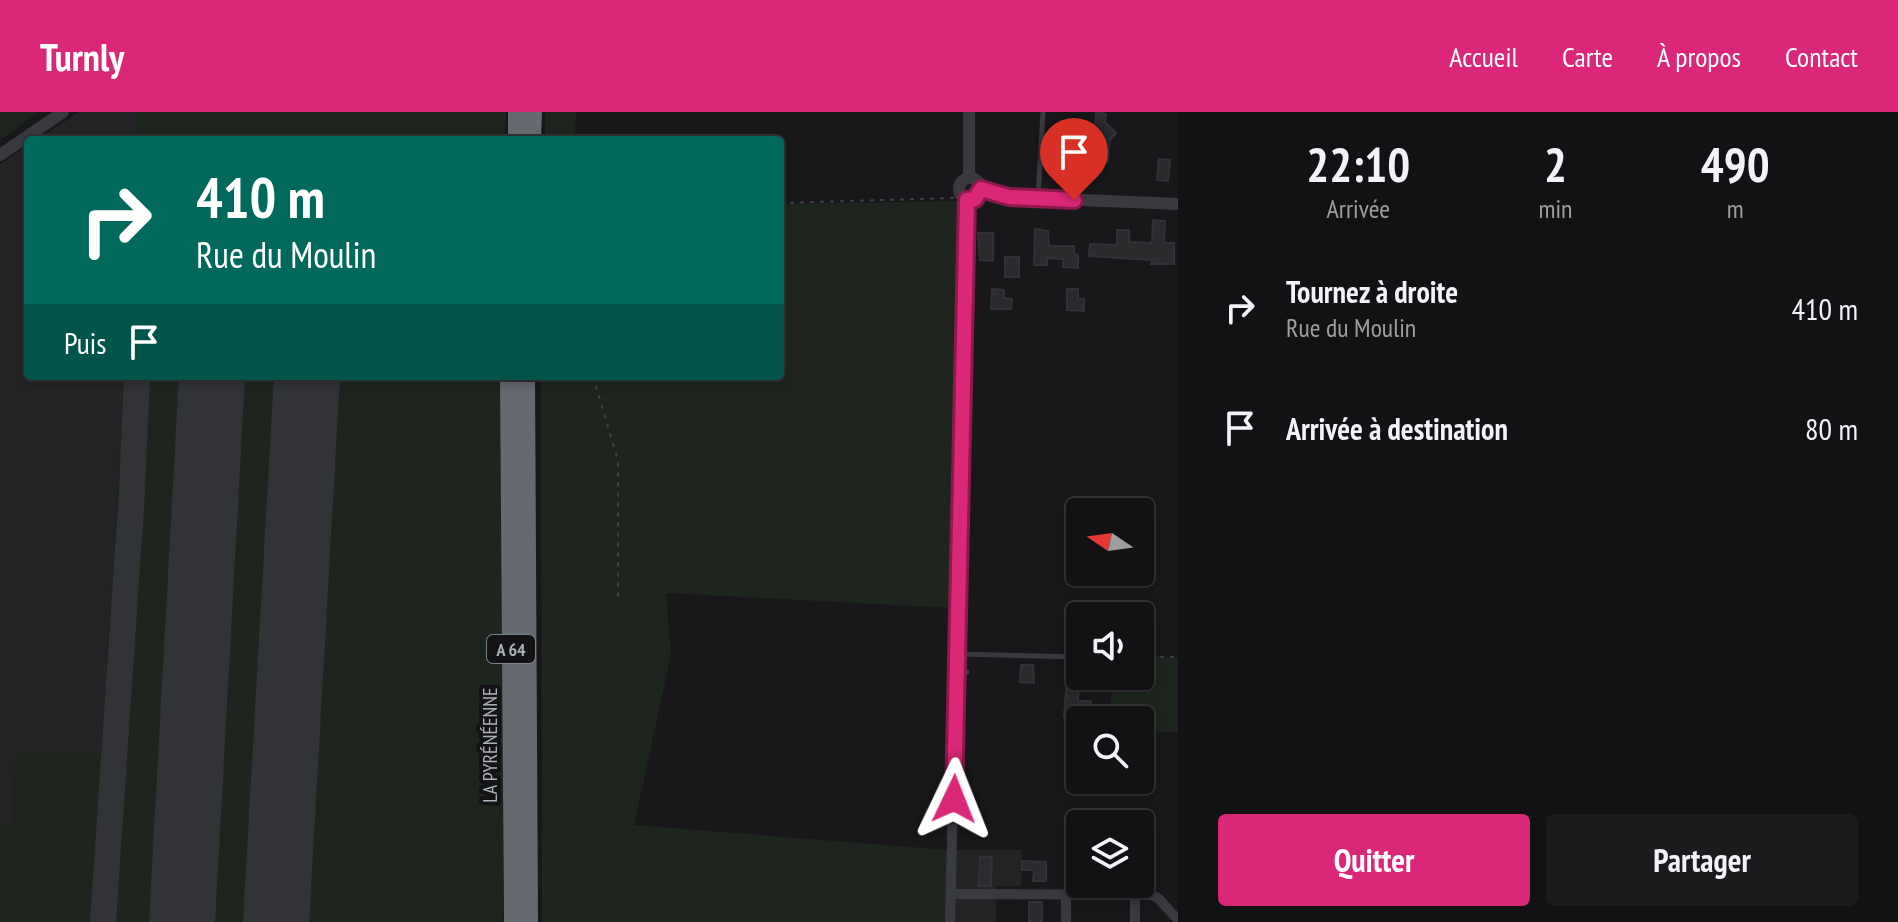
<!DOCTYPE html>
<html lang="fr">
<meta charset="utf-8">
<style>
:root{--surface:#121214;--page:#1b1b1d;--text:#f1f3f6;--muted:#9c9ea0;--line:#313234;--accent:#db2777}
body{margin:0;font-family:"PT Sans Narrow",sans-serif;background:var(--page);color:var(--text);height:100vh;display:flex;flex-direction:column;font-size:30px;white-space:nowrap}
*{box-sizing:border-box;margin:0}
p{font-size:26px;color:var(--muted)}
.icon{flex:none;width:44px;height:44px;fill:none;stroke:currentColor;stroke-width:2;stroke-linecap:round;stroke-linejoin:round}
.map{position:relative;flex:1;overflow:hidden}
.drawer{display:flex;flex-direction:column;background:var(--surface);width:720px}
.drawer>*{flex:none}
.top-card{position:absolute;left:24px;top:24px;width:760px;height:244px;border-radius:8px;box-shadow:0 4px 12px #0003,0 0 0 2px var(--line);background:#00695c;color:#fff;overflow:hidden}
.needle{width:52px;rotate:283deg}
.tools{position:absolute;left:1066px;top:386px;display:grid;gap:16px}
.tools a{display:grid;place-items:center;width:88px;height:88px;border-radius:8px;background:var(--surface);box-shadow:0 4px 12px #0003,0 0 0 2px var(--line);font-size:40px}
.pin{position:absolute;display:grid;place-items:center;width:68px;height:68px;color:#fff;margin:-82px -34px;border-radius:50% 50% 50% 0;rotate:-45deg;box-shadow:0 0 8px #0007}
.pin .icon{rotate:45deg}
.me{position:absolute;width:88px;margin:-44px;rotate:2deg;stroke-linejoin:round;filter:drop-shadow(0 0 6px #0008)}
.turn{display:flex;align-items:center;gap:28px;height:168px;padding:0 40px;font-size:36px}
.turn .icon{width:104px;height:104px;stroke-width:2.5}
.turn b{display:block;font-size:56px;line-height:68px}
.then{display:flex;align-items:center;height:76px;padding:0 40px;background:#0003;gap:16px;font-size:30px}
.eta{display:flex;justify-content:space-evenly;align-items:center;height:136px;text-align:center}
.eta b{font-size:48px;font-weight:800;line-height:56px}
.action{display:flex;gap:16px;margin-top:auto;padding:16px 40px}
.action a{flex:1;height:92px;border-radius:8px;background:var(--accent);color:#fff;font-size:32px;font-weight:800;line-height:92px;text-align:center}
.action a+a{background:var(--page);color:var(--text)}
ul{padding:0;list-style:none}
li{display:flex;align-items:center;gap:24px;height:120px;padding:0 40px}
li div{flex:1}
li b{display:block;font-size:30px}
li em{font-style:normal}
header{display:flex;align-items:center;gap:48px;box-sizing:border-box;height:112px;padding:0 40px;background:var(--accent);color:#fff}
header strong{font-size:38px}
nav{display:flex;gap:44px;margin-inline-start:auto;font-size:28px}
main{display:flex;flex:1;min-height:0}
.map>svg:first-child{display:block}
</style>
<header>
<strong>Turnly</strong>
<nav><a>Accueil</a><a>Carte</a><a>À propos</a><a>Contact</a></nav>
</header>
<main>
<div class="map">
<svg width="1178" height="810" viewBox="0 0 1178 810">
<rect width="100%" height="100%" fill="#18181a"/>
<!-- built -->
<g fill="#242427">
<path d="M79 0H477L475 28H36Z"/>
<path d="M28 33V264H444L0 810V52Z"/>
<path d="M948 738H1022L1021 774H997L996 810H947Z"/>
</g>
<!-- green -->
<g fill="#1e251e">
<path d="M0 0H39L0 28Z"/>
<path d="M138 0H506L505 28H136Z"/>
<path d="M545 0H576L575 28H545Z"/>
<path d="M961 89 952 496 666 481 671 543 634 713 948 738 947 810H542L541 264H780V92Z"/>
<path d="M123 264H503V810H0V712H12L15 642H101Z"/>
<path d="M1140 543 1178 546V620H1140V608H1109L1113 564H1140Z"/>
</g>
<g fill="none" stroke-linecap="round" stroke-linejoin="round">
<!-- taxiway -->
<path stroke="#323337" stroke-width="26" d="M103 810 132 379 137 264"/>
<!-- runway -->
<g stroke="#323337" stroke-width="66">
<path d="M182 810 212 264"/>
<path d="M276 810 307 264"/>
</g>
</g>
<!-- building -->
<g fill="#2b2b2e" stroke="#323236" stroke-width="2">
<path d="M1096 0 1106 2 1105 10 1116 21 1110 28 1108 50 1093 49Z"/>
<path d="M1159 47 1170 48 1168 69 1157 68Z"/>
<path d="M1153 108 1165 109 1164 131H1174V152H1151L1152 148 1089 144 1090 132 1117 133V118H1129V130L1152 131Z"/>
<path d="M1035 117 1048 119 1049 134H1074V142L1078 143V156L1063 155V147L1047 146V153H1034Z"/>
<path d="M978 121H993V149L980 148Z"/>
<rect x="1005" y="145" width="14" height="20"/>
<path d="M992 177 1004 178V186L1012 187 1011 197H991Z"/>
<path d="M1067 177H1078V187H1084V199L1067 198Z"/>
<path d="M1021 553H1033L1034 571 1020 570Z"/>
<path d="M1067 568 1079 569 1078 589H1091L1090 608 1064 605Z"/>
<path d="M980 745H992L991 774H979Z"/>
<path d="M1022 749 1046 750V769H1033L1034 758H1022Z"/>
<rect x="1029" y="790" width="13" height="20"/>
</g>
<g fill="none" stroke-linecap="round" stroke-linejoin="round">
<!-- path -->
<g stroke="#3f4146" stroke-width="2" stroke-dasharray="4 6" stroke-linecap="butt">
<path d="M780 91 952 86 959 83"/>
<path d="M593 264 618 349V486"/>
<path d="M1140 545H1178"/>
</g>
<!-- service -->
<g stroke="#393a3f" stroke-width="5">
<path d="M1038 86 1043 0"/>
<path d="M958 542 1080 545"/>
<path d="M957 560H967"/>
</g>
<!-- minor -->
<g stroke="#393a3f" stroke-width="10">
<path d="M951 782 1151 783 1158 786 1178 808"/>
<path d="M1135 783V810"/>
<path d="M950 810 967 88"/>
<path d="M1066 810V782"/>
</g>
<!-- tertiary -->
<g stroke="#393a3f" stroke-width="12">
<path d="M969 0V66"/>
<path d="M0 43 63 0"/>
<circle cx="970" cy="77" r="11"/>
<path d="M981 77 1009 85 1178 92"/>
</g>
<!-- motorway -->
<g stroke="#656970" stroke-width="18">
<path d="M517 28V0"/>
<path d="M532 28 533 0"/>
<path d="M509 264 513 810"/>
<path d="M526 264 529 810"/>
</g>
</g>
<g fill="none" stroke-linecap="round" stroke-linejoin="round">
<defs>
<path id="route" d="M954 687 967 88 975 87 981 77 1009 85 1074 88"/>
</defs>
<!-- route casing -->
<use href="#route" stroke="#8e194d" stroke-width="20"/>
<!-- route -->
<use href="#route" stroke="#db2777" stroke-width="14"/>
</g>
<g text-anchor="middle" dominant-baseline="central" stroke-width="8" stroke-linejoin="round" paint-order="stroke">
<!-- shield labels -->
<rect fill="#131315" stroke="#7d8188" stroke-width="2" x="487" y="523" width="48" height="28" rx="6"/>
<g font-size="18" font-weight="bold" fill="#aab0b9">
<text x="511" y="537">A 64</text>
</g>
<!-- street labels -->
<g font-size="20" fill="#aab0b9" stroke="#131315">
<text transform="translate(490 633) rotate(-90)">LA PYRÉNÉENNE</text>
</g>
</g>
</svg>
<div class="tools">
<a><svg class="needle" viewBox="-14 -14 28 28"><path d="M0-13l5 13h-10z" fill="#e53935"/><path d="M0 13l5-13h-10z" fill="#9c9ea0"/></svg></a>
<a><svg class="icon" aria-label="sound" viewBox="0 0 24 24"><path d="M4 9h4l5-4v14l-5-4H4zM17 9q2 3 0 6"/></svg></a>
<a><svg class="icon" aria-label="search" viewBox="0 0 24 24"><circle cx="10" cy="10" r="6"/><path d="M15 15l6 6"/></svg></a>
<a><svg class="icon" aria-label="layers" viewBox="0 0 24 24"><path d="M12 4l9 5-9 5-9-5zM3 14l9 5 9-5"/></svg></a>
</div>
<div class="pin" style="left:1074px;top:88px;background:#d93025"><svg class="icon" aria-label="arrive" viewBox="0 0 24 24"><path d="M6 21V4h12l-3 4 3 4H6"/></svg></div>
<svg class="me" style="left:954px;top:687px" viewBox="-20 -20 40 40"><path d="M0-17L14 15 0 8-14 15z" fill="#db2777" stroke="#fff" stroke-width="4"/></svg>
<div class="top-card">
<div class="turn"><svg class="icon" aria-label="right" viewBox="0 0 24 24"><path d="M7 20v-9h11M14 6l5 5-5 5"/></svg><div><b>410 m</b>Rue du Moulin</div></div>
<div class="then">Puis<svg class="icon" aria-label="arrive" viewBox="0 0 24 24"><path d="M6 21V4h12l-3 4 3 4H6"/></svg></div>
</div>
</div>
<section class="drawer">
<div class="eta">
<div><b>22:10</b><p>Arrivée</p></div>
<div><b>2</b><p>min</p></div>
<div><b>490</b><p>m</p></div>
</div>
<ul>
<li><svg class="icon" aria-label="right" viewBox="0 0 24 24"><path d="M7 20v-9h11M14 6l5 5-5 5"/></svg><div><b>Tournez à droite</b><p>Rue du Moulin</p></div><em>410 m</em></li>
<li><svg class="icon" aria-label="arrive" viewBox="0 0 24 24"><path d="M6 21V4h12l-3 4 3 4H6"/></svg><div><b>Arrivée à destination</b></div><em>80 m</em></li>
</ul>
<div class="action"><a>Quitter</a><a>Partager</a></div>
</section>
</main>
